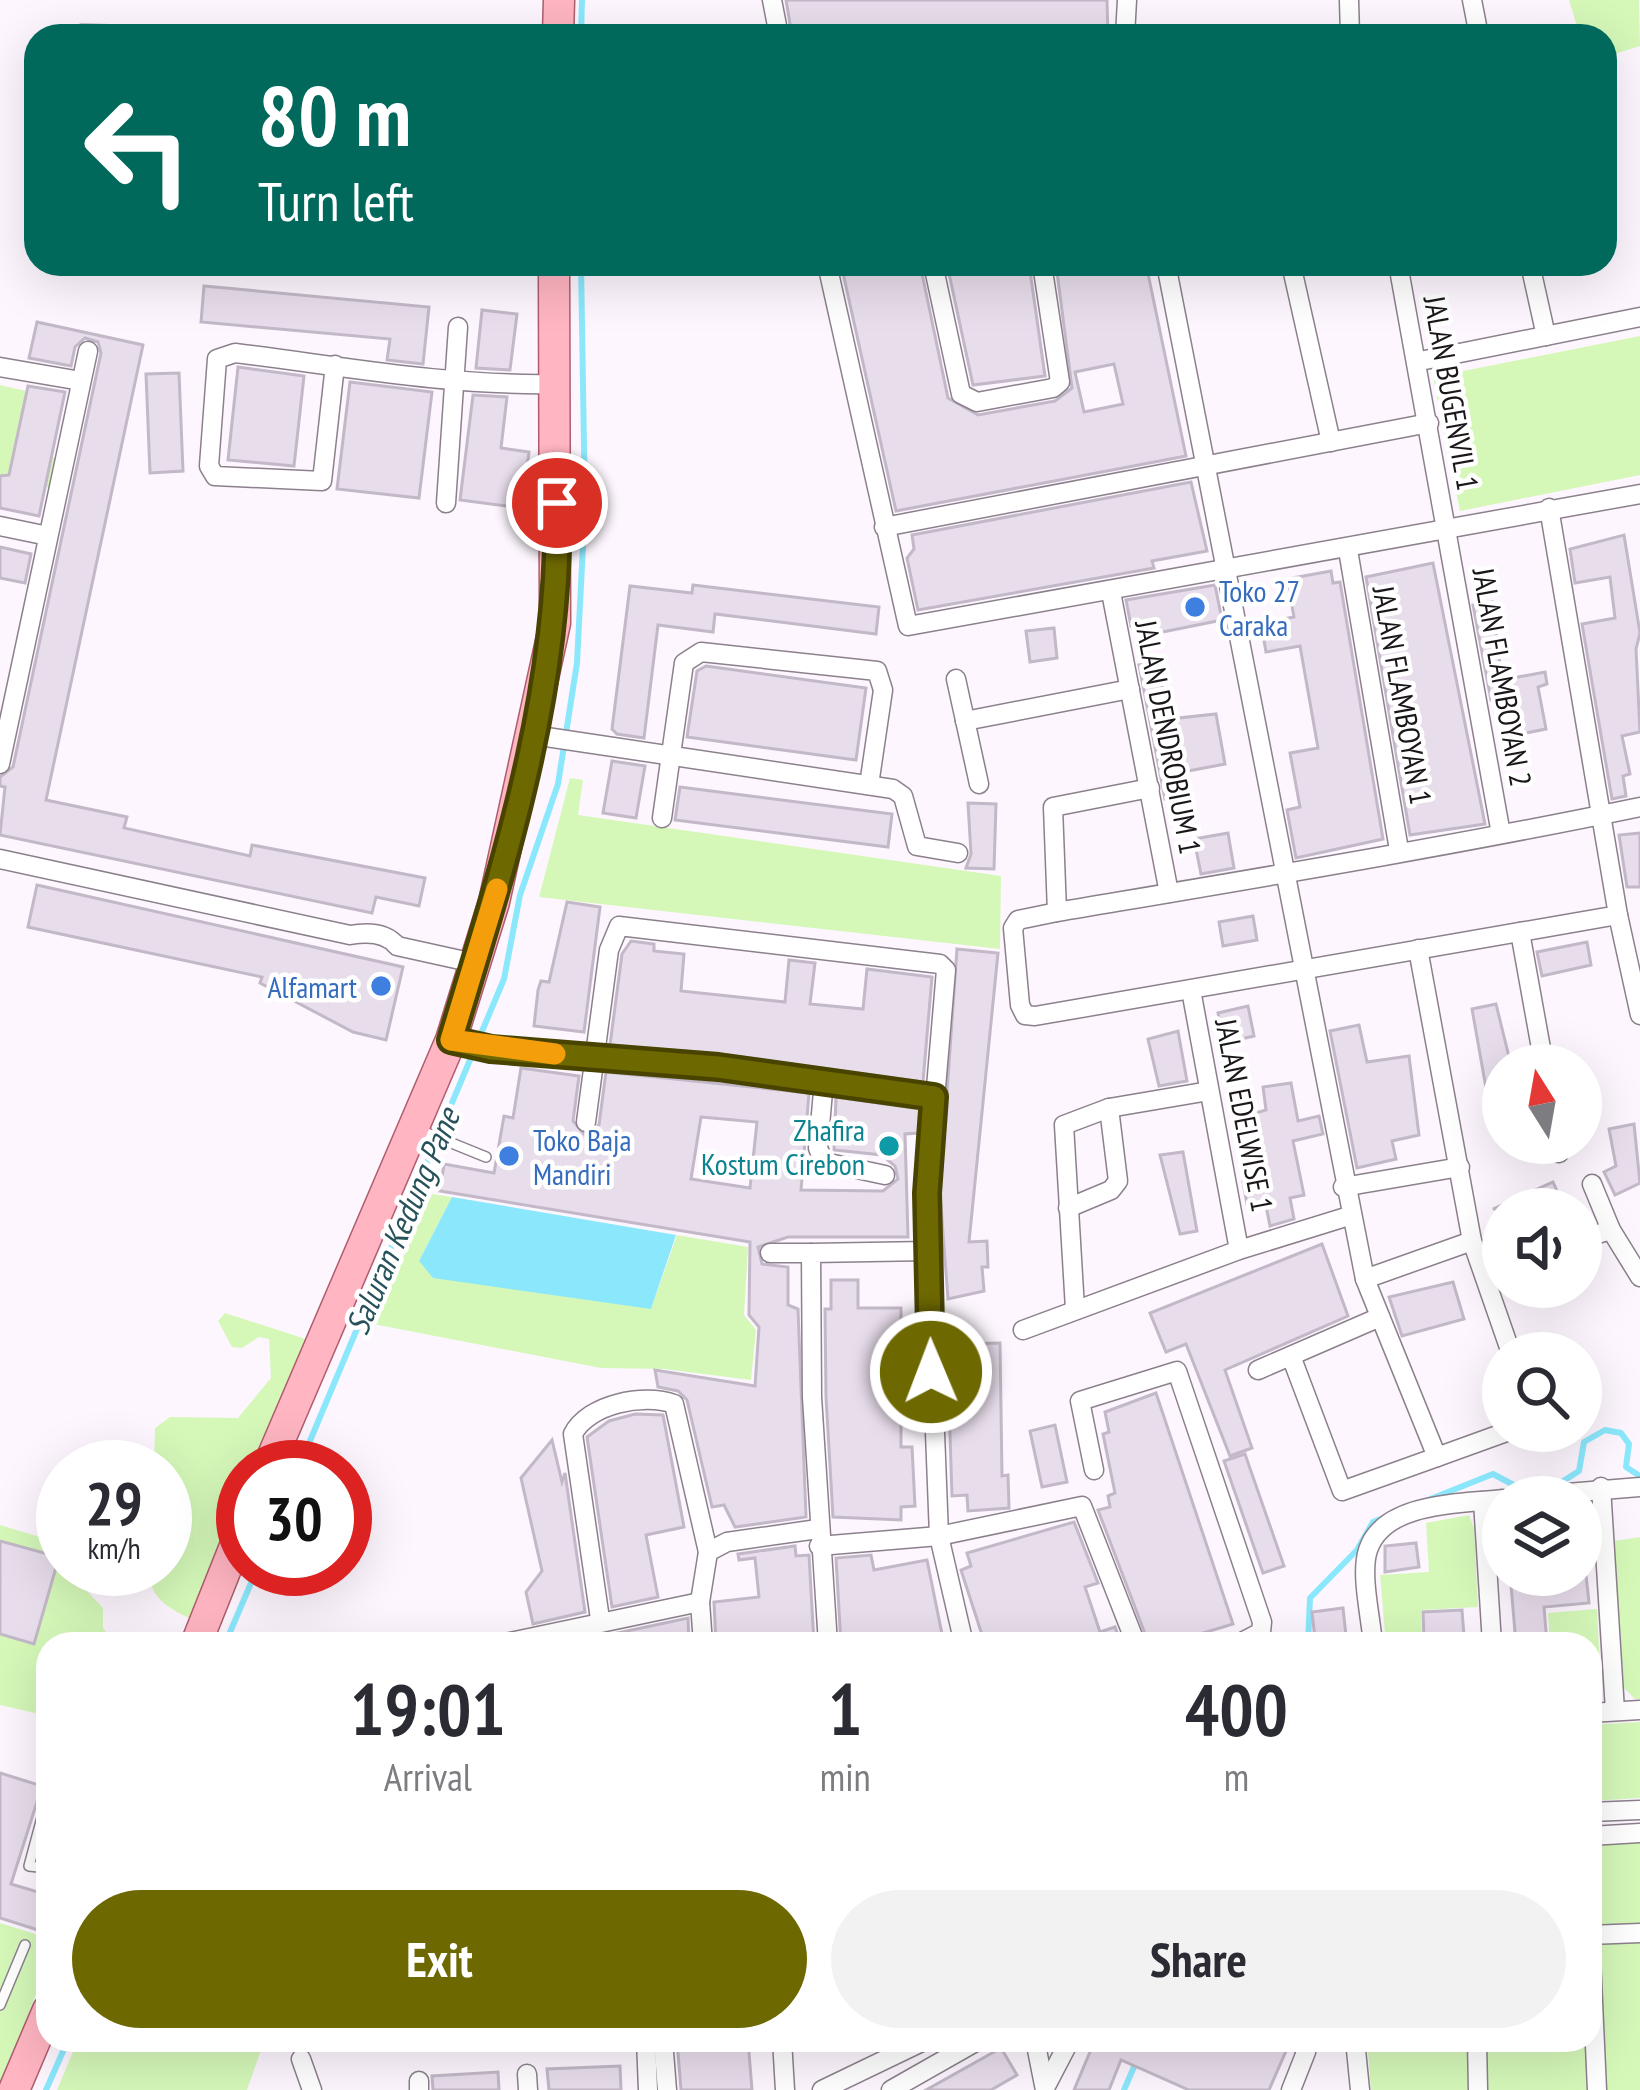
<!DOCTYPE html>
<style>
:root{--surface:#fff;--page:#f2f2f3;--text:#2b2b33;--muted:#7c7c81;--accent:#6e6800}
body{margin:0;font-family:"PT Sans Narrow",sans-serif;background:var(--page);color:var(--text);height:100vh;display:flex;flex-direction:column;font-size:45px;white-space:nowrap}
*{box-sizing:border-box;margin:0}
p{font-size:39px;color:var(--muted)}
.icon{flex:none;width:66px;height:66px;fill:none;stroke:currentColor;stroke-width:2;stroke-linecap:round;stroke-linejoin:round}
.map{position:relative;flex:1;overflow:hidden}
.drawer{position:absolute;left:36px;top:1632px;width:1566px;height:420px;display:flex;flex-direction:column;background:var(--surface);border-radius:36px;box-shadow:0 12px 48px #0002}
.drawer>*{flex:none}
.top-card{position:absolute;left:24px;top:24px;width:1593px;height:252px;border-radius:36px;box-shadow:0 12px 48px #0002;background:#00695c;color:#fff;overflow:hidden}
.needle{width:78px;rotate:349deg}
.controls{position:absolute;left:1482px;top:1044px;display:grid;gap:24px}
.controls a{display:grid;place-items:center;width:120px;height:120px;border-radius:50%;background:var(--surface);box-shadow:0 12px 48px #0002;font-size:60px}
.speed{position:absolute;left:36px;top:1440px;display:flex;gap:24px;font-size:60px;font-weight:700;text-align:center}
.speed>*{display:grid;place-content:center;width:156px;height:156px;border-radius:50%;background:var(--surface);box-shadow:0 12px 48px #0002;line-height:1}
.speed small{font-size:30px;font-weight:400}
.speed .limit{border:18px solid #d22;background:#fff;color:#111}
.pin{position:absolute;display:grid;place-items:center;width:102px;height:102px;color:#fff;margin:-51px;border:6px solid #fff;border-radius:50%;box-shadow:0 3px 12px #0007}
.me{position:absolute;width:132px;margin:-66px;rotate:359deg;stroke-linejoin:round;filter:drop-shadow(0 0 9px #0008)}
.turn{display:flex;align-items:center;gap:42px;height:252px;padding:0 36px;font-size:54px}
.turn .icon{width:156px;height:156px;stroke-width:2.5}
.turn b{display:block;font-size:84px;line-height:102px}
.eta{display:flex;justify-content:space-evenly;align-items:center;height:204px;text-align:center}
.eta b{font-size:72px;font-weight:800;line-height:84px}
.button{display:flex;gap:24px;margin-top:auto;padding:24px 36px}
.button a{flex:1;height:138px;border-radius:72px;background:var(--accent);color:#fff;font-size:48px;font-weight:800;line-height:138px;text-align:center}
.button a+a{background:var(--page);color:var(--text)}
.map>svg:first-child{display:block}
</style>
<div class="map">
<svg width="1640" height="2090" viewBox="0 0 1640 2090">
<rect width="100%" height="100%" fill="#fdf6fe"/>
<!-- green -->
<g fill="#d5f8b9">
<path d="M1569 0H1639L1640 46 1605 57V36H1580Z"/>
<path d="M1640 336V475L1460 511 1433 377Z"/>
<path d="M0 385 26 391 14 449 56 458 50 488 0 477Z"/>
<path d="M570 778 583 780 578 815 1001 876 1000 949 539 897Z"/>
<path d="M432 1194 452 1197 419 1261 651 1309 677 1235 748 1247 744 1315 756 1330 751 1380 664 1369 601 1368 373 1324Z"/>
<path d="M225 1313 309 1340 254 1467H243V1493L189 1618C167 1607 148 1597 150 1569H165V1467H154L155 1428 170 1417 238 1418 271 1378 269 1339 259 1337 242 1348 232 1347 218 1321Z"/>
<path d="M1469 1515 1474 1528 1478 1607 1421 1610 1422 1641 1481 1637V1644H1386L1380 1575 1429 1572 1426 1523Z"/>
<path d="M0 1525 63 1544V1569H88L83 1587 103 1608V1628L115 1644H48V1716L0 1705Z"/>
<path d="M1640 1537V1699H1635L1624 1688 1614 1541Z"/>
<path d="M1597 1609 1600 1671H1590V1644H1550L1548 1613Z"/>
<path d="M1640 1722V1798L1590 1801V1725Z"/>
<path d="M1640 1842V1925L1590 1927V1845Z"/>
<path d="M0 1923 48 1938V1963L0 2087Z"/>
<path d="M1640 1941V2090H1371L1367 2040H1590V1944Z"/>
<path d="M78 2040H240L262 2047 247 2090H57Z"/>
</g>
<!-- water -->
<path fill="#8be8fc" d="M452 1197 676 1235 651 1309 433 1278 419 1261Z"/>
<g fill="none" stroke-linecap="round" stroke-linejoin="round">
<!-- stream -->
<g stroke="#8be8fc" stroke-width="6">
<path d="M581 36 582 0"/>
<path d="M299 1467 504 979 520 895 558 784 577 663 585 507 581 264"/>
<path d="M1557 1485 1579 1471 1584 1442 1605 1430 1621 1433 1629 1444 1626 1467 1640 1476"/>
<path d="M225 1644 257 1569"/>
<path d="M1308 1644 1310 1598 1357 1550 1373 1522 1493 1474 1527 1492"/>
<path d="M46 2090 68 2040"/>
<path d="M1124 2090 1137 2060"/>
</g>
</g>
<!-- building -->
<g fill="#e8ddeb" stroke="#c3b8c7" stroke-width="3" fill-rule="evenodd">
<path d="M786 0H1107L1108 36H792Z"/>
<path d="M841 264H920L948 398 978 415 1055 401 1072 388 1056 264H1146L1186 456 896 511ZM1114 364 1123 404 1084 412 1075 372Z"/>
<path d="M947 264H1029L1045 376 973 385Z"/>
<path d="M204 286 429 307 423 364 387 360 390 339 201 322Z"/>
<path d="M482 310 517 314 510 370 476 368Z"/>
<path d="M37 322 143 345 46 800 127 817 124 828 250 856 252 845 425 878 419 906 376 897 372 913 0 835 5 787 0 786V777L13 767 101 353 98 342 85 338 75 347 71 366 29 358Z"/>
<path d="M238 367 304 376 294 466 228 460Z"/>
<path d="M179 373 183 471 150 473 146 374Z"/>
<path d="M350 382 432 392 419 498 337 489Z"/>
<path d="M28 386 65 392 39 516 0 508V476L9 475Z"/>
<path d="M473 395 507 397 501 448 529 452 522 508 460 500Z"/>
<path d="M1191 482 1207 551 1152 561 1154 568 918 610 907 558 914 549 912 535Z"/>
<path d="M1624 535 1640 633 1636 649 1640 732 1622 736 1630 774 1623 776 1626 796 1612 799 1582 624 1615 618 1610 577 1575 583 1570 549Z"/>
<path d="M0 547 31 554 25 583 0 578Z"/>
<path d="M1433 563 1485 824 1410 835 1366 577Z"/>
<path d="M1331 571 1333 583 1340 582 1383 839 1296 858 1287 810 1300 807 1290 753 1318 748 1300 646 1266 652 1261 623 1294 617 1287 579Z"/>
<path d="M693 585 879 607 876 634 715 614 713 632 658 625 644 738 617 734 612 729 630 586 692 593Z"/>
<path d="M1215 585 1222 620 1153 634 1151 621 1131 626 1126 600Z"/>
<path d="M1492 602 1502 680 1545 672 1547 684 1538 687 1546 729 1521 734 1513 694 1491 700 1473 605Z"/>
<path d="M1054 628 1057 658 1030 662 1026 631Z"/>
<path d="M1157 662 1169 719 1216 714 1225 764 1183 772 1188 795 1165 799 1139 665Z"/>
<path d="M706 666 866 688 856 760 687 737 697 671Z"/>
<path d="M612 761 645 766 636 818 603 813Z"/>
<path d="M680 787 892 814 888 847 675 820Z"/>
<path d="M968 803 996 804 994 869 966 868 971 854Z"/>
<path d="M1228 833 1234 868 1201 874 1194 839Z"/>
<path d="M1640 833V887H1627L1619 835Z"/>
<path d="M37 885 403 967 386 1040 353 1032 260 983 262 977 28 927Z"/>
<path d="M567 902 600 907 584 1032 534 1026 538 990 541 981 549 982Z"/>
<path d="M1253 916 1257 940 1223 946 1219 922Z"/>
<path d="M631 941 654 944V951L684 954 681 991 785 1002 789 960 815 963 810 1004 863 1009 867 969 932 977 923 1082 720 1054 610 1045 622 954Z"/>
<path d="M1587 942 1591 965 1542 976 1537 952Z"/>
<path d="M957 949 998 953 969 1242 987 1241 988 1267H982L984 1291 948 1299 940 1193Z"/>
<path d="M1496 1004 1511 1065H1503V1132L1494 1133 1472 1009Z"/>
<path d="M1248 1006 1254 1036 1224 1043 1218 1013Z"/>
<path d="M1359 1025 1367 1062 1409 1056 1419 1135 1392 1141 1396 1159 1357 1168 1330 1031Z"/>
<path d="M1178 1031 1187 1081 1159 1086 1148 1039Z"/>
<path d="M521 1068 579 1076 573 1121 585 1135 599 1125 606 1072 809 1093 801 1190 883 1191 898 1179 895 1166 882 1155 834 1150 836 1097 921 1109 919 1133 905 1134 908 1237H788L758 1247 762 1264 788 1267V1305L798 1309 806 1517 735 1527 724 1505 712 1507 687 1400 678 1391 658 1387 655 1370 755 1386 759 1327 749 1315 750 1242 440 1191 444 1164 494 1173 504 1116 513 1118ZM701 1117 757 1122 750 1188 691 1179Z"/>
<path d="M1291 1083 1298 1121 1319 1116 1323 1134 1293 1141 1304 1195 1290 1198 1294 1219 1270 1226 1265 1201 1247 1204 1243 1182 1264 1178 1249 1115 1266 1110 1263 1087Z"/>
<path d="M1634 1124 1640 1183 1615 1195 1604 1172 1616 1166 1609 1129Z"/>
<path d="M1183 1152 1197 1231 1180 1234 1160 1155Z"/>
<path d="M1553 1182 1565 1209H1493Z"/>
<path d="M1322 1244 1348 1316 1225 1370 1252 1448 1230 1456 1186 1344 1166 1352 1150 1313Z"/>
<path d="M831 1280H858V1308H901V1321H911V1340H901V1447H912L915 1506 901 1507V1520L833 1517 826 1397 825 1309H831Z"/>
<path d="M1453 1282 1464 1319 1402 1336 1389 1297Z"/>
<path d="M1000 1343 1002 1476 1008 1475 1009 1508 968 1511 967 1495 952 1496 947 1344Z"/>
<path d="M1156 1393 1233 1624 1167 1644H1149L1098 1510 1110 1507 1108 1496 1115 1493 1103 1434 1109 1432 1105 1412Z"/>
<path d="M635 1414 663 1415 684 1527 646 1535 658 1597 612 1607 587 1437 609 1421Z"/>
<path d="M1055 1425 1067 1482 1042 1487 1030 1431Z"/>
<path d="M552 1440 562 1482 565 1473 585 1612 533 1624 526 1592 542 1571 521 1478Z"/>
<path d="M1245 1454 1284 1566 1263 1573 1224 1461Z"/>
<path d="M1074 1522 1098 1583 1085 1587 1100 1632 1115 1627 1121 1644H985L961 1570 971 1566 967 1553Z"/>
<path d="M0 1541 59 1557 34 1644 0 1634Z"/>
<path d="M1416 1543 1419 1567 1385 1572V1546Z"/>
<path d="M795 1546 796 1556 809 1555 814 1644H716L714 1602 759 1597 755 1558 739 1560 738 1554Z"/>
<path d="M871 1555 874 1570 927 1560 944 1644H841L836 1558Z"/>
<path d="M1549 1575H1586L1589 1603 1544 1607 1547 1644H1516L1511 1585 1549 1582Z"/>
<path d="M1343 1608 1346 1636 1315 1639 1312 1612Z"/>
<path d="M1462 1610 1464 1636 1424 1638 1423 1612Z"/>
<path d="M688 1618 689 1644H566Z"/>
<path d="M0 1773 42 1786 11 1884 48 1895 38 1930 0 1918Z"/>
<path d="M677 2040H748L752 2090H681Z"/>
<path d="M1095 2040H1259L1286 2051 1269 2090H1189L1121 2060 1109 2090H1074Z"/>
<path d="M1001 2048 1017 2075 991 2090H926Z"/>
<path d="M620 2066 621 2090H549L547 2069Z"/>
<path d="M498 2072 499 2090H433L432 2076Z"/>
</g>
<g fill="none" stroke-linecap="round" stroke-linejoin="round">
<defs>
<g id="lane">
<path d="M417 1129 486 1157"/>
<path d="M48 1795 29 1866 48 1868"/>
<path d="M0 2005 25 1945"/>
</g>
<g id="street">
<path d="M772 0 779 36"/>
<path d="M1349 0 1350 36"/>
<path d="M1472 0 1479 36"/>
<path d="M81 34 194 36"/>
<path d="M1125 36 1127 0"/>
<path d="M827 264 908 626 1640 494"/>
<path d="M933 264 961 394 977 402 1053 388 1060 382 1042 264"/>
<path d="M1166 264 1365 1279"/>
<path d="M1291 264 1331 442"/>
<path d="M1398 264 1501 834"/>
<path d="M1530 264 1546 336"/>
<path d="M1420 361 1640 317"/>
<path d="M335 365 322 481 215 476 209 466 217 359 235 353C341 366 447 386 555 384"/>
<path d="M0 367 81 381"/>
<path d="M446 503 458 327"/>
<path d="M1549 508 1618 915 1035 1016 1025 1015 1020 1005 1013 928 1018 920 1057 912C1252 879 1447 847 1640 807"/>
<path d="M0 526 48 536"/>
<path d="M884 527 1429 423"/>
<path d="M1348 550 1399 850"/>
<path d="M1111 592 1169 893"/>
<path d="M956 679 979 784"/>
<path d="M965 721 1130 689"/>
<path d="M533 735 893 789 903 796 917 846 958 853"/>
<path d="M0 764 88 351"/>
<path d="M662 818 684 663 701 652 877 671 883 690 869 785"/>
<path d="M0 859 350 935C367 932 386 932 397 946L474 963"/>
<path d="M1057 912 1053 807 1150 788"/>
<path d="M1618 915 1640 1015"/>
<path d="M1520 932 1544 1065"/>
<path d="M1418 949 1472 1241 1511 1353"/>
<path d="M1191 990 1239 1250"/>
<path d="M451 1040 491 1049 718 1067 934 1097"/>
<path d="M824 1080 818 1148 824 1162 885 1175"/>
<path d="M586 1122 609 950 619 926 940 964 946 970 927 1193 928 1251 939 1536 964 1644"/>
<path d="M1558 1143 1559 1153"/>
<path d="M1592 1184 1611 1230 1640 1277"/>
<path d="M1343 1187 1460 1167"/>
<path d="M1068 1208 1111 1190 1118 1181 1109 1108"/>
<path d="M1581 1239 1611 1230"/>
<path d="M1472 1241 1365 1279 1437 1457 1509 1431"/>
<path d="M770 1253H811"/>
<path d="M1075 1309 1064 1125 1109 1108 1209 1091"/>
<path d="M1023 1330 1239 1250 1349 1216"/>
<path d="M1291 1356 1342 1491 1437 1457"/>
<path d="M1258 1370 1380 1317"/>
<path d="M1094 1470 1080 1401 1177 1371 1262 1622 1261 1632 1238 1644"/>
<path d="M1601 1487 1615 1711"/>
<path d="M1518 1497 1640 1487"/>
<path d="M1483 1501 1492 1644"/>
<path d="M819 1546 939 1536 1082 1506 1136 1644"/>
<path d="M600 1619 573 1434C588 1404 644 1393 674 1404L708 1552"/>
<path d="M501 1644 700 1602"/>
<path d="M703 1644 700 1602 708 1552 727 1542 818 1529"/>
<path d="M828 1644 812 1397 811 1253 928 1251"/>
<path d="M1373 1644C1371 1618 1360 1574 1368 1550 1384 1501 1463 1504 1503 1499"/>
<path d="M1590 1713 1640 1710"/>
<path d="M1590 1812 1640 1810"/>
<path d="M1590 1836 1640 1833"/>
<path d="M646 2040 648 2090"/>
<path d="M663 2040 667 2090"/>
<path d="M782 2040 785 2090"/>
<path d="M1035 2040 1045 2090"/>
<path d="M1355 2040 1360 2090"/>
<path d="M1477 2040 1478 2090"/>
<path d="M301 2059 312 2090"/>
<path d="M527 2074 528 2090"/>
<path d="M419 2081V2090"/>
<path d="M1046 2086 1070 2040"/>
<path d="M822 2090 926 2040"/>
<path d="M891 2090 979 2040"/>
<path d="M1291 2090 1306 2052 1299 2040"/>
<path d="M1597 2090 1590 1935 1640 1933"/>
</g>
<g id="primary">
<path d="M558 36 559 0"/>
<path d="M268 1467 451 1040 494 902 555 623 554 264"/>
<path d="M196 1644 243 1526"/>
<path d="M14 2090 48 2010"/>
</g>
</defs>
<!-- lane casing -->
<use href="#lane" stroke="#8c808d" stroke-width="12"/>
<!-- street casing -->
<use href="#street" stroke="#8c808d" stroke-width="21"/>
<!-- primary casing -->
<use href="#primary" stroke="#af5d6d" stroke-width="33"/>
<!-- lane -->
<use href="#lane" stroke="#fff" stroke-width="9"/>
<!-- street -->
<use href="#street" stroke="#fff" stroke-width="18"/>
<!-- primary -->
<use href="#primary" stroke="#ffb5c2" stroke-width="30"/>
</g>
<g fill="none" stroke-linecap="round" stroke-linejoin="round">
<defs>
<path id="route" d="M557 503C562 687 504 865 451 1040L491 1049 718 1067 934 1097 927 1193 931 1372"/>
</defs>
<!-- route casing -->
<use href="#route" stroke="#484400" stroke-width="30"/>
<!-- route -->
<use href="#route" stroke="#6e6800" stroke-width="21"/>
<!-- slow -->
<path stroke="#f59e0b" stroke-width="21" d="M497 889 451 1040 555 1054"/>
</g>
<!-- markers -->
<g fill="#3f7fe0" stroke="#fff" stroke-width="4.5">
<circle cx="1195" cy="607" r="12"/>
<circle cx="381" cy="986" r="12"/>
<circle cx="509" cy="1156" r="12"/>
</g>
<circle fill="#0f9aa8" stroke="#fff" stroke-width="4.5" cx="889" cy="1146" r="12"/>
<g text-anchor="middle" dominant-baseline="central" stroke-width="9" stroke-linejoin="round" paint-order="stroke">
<!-- street labels -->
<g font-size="30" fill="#1a161a" stroke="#fff">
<text transform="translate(1452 393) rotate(80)">JALAN BUGENVIL 1</text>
<text transform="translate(1503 677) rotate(80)">JALAN FLAMBOYAN 2</text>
<text transform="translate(1403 695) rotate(80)">JALAN FLAMBOYAN 1</text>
<text transform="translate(1169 737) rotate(79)">JALAN DENDROBIUM 1</text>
<text transform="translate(1245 1115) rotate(79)">JALAN EDELWISE 1</text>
</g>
<!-- shop labels -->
<g font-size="30" fill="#366cbe" stroke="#fff" text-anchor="start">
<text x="1219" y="590">Toko 27<tspan x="1219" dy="34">Caraka</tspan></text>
<text x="357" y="986" text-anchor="end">Alfamart</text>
<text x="533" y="1139">Toko Baja<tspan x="533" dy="34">Mandiri</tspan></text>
</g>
<!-- culture labels -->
<g font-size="30" fill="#0d838f" stroke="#fff" text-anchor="end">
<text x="865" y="1129">Zhafira<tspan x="865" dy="34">Kostum Cirebon</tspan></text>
</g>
<!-- water labels -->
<g font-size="33" font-style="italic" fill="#28525b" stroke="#fff">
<text transform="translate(402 1221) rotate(-67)">Saluran Kedung Pane</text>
</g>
</g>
</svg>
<div class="controls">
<a><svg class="needle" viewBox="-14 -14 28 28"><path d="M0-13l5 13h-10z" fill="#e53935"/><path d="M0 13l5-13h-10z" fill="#7c7c81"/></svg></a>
<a><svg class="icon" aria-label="sound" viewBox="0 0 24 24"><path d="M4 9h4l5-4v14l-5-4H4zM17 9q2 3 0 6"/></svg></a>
<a><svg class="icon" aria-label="search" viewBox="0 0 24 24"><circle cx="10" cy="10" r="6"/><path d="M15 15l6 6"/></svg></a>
<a><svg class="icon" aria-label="layers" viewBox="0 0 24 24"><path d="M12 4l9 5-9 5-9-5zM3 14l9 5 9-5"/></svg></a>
</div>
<div class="speed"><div>29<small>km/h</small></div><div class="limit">30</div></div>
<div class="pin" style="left:557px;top:503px;background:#d93025"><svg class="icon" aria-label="arrive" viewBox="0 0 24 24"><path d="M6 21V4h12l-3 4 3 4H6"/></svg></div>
<svg class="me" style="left:931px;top:1372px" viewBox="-20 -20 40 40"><circle r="17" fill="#6e6800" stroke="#fff" stroke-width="3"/><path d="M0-11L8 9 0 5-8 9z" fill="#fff"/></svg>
<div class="top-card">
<div class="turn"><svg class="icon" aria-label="left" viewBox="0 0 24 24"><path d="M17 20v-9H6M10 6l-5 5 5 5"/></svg><div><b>80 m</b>Turn left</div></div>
</div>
<section class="drawer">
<div class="eta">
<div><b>19:01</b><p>Arrival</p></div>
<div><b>1</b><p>min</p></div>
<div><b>400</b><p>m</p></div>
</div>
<div class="button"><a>Exit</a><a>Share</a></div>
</section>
</div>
